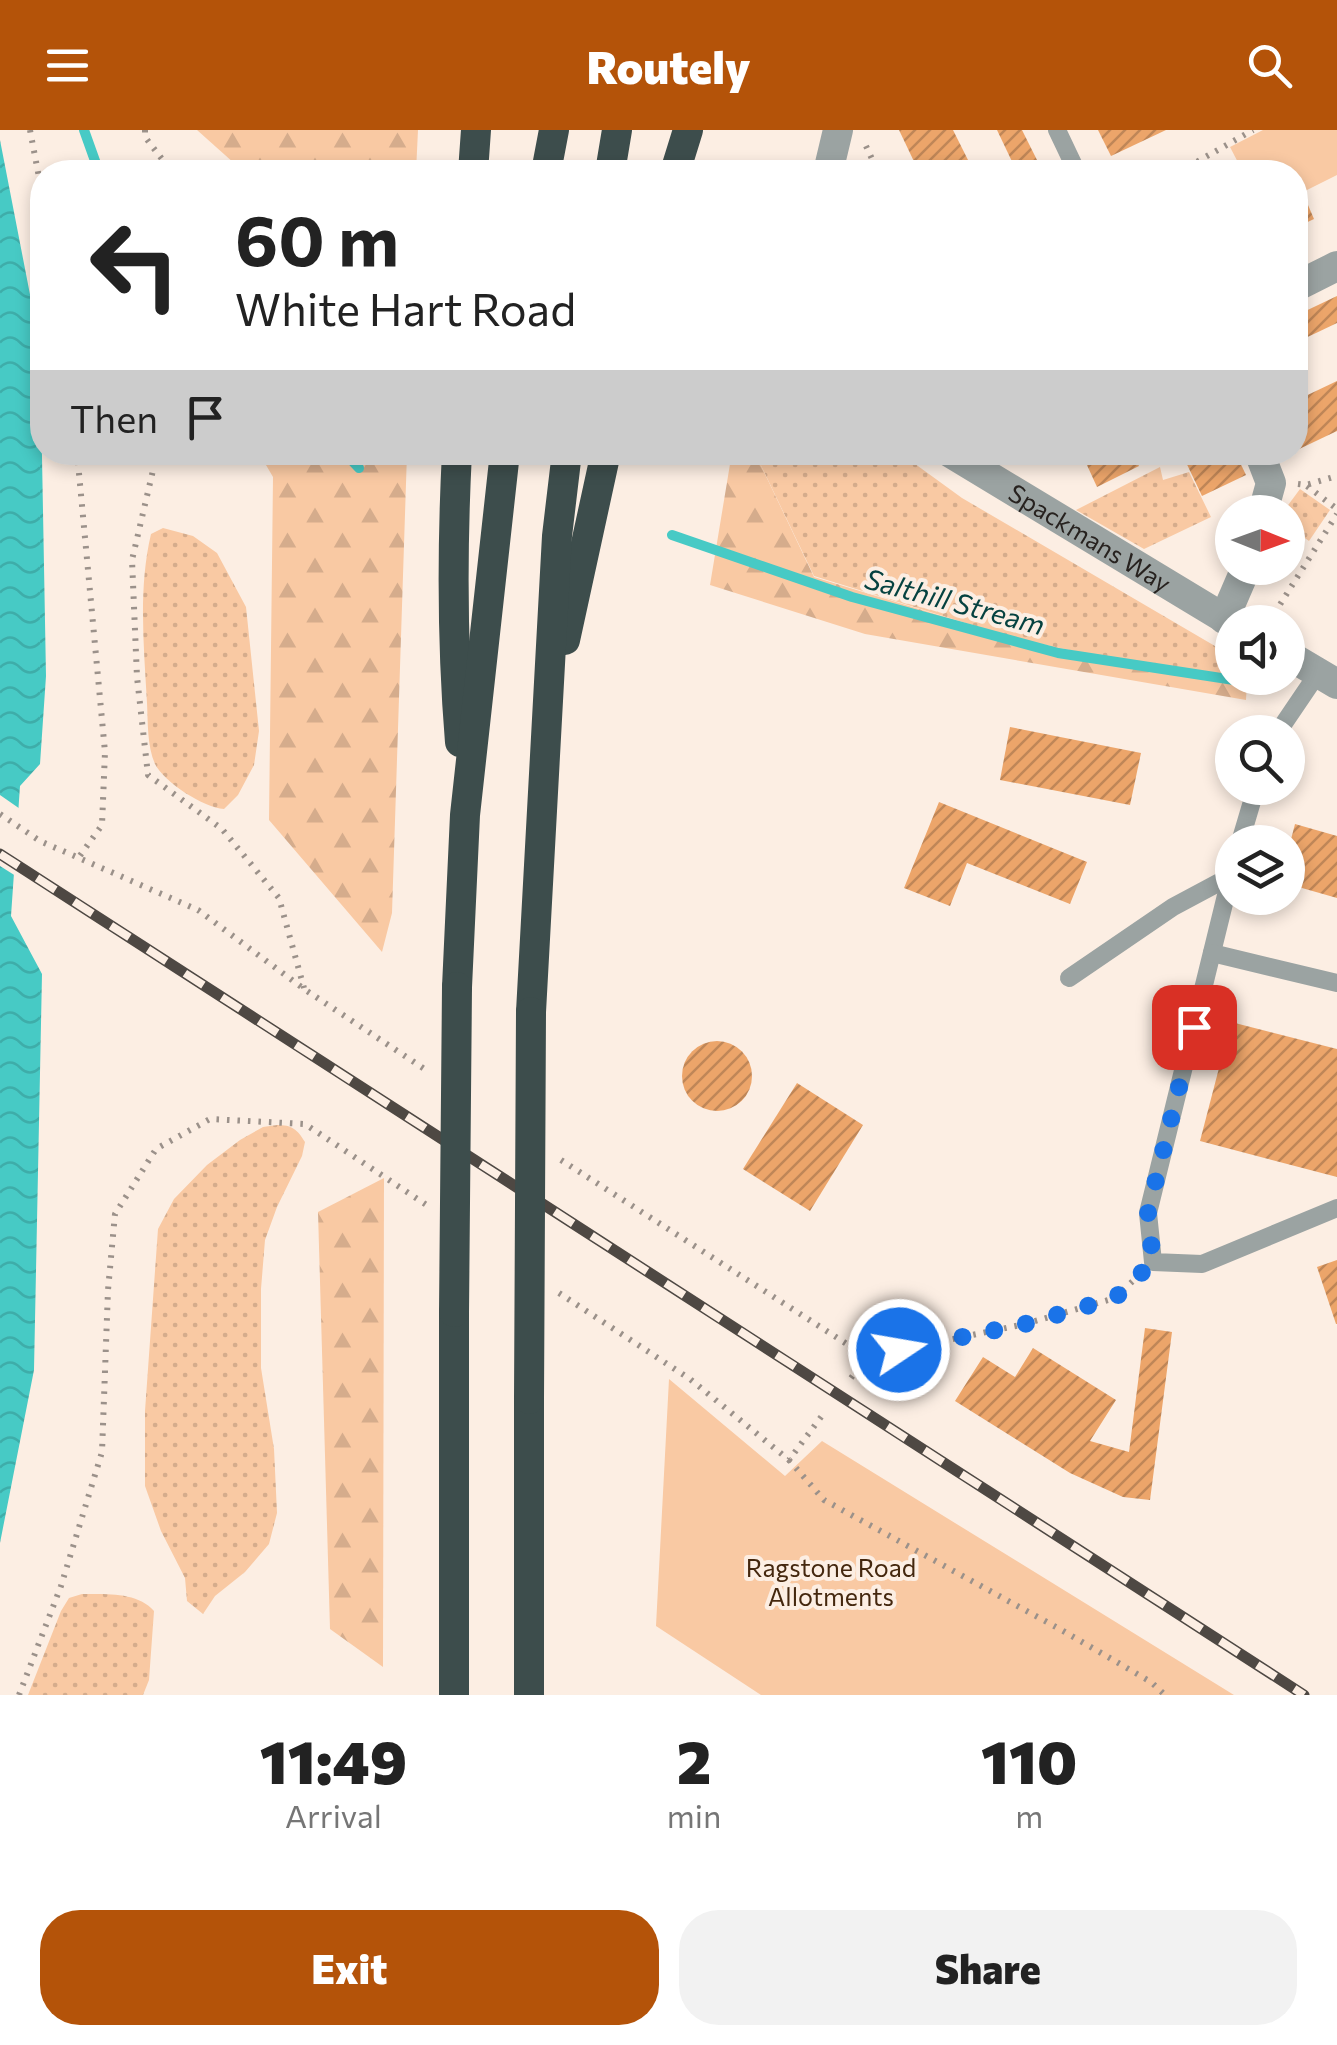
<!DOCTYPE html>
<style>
:root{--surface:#fff;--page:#f2f2f2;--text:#222;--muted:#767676;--accent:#b45309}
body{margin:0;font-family:Commissioner,sans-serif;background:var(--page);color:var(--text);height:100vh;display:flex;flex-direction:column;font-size:38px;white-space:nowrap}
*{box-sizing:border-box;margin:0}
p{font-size:32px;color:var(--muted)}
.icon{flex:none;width:55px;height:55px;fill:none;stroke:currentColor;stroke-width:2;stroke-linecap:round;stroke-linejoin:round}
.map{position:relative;height:1565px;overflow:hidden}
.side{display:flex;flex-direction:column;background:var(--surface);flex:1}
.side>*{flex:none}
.top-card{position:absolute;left:30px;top:30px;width:1278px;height:305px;border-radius:40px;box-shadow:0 5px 15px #0003;background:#fff;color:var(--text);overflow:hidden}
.needle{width:65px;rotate:91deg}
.controls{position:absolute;left:1215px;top:365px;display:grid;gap:20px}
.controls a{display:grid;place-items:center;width:90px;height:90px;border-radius:50%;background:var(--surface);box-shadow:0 5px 15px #0003;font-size:50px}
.pin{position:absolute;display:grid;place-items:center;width:85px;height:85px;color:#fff;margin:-42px;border-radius:20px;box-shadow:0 5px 15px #0006}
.me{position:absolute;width:110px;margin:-55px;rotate:78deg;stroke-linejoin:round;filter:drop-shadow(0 0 8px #0008)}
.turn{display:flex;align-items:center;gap:35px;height:210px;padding:0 40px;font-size:45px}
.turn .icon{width:130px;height:130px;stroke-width:2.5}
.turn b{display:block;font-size:70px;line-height:85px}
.then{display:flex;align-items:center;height:95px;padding:0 40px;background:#0003;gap:20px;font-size:38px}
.eta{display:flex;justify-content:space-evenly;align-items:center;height:170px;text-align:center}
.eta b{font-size:60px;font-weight:800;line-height:70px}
.button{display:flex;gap:20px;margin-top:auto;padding:20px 40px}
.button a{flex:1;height:115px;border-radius:40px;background:var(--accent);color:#fff;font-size:40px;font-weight:800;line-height:115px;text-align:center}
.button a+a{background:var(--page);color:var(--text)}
header{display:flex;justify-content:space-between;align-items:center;height:130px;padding:0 40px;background:var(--accent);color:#fff;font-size:45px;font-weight:800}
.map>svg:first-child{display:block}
</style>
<header><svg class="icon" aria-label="menu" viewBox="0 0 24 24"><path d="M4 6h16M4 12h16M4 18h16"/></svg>Routely<svg class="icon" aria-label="search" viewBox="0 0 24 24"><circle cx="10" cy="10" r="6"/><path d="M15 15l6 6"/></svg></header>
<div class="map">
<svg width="1337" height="1565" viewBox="0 0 1337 1565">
<defs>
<pattern id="grass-dots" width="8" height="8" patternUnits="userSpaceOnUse" patternTransform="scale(2.5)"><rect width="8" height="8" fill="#f9c9a3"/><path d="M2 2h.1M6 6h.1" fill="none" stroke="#d5ac8c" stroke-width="1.8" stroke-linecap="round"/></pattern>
<pattern id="forest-firs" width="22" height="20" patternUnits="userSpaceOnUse" patternTransform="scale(2.5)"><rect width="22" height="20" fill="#f9c9a3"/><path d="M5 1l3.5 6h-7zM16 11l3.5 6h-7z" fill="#d5ac8c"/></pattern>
<pattern id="water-waves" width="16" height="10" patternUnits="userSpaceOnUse" patternTransform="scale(2.5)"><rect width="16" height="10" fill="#47cac5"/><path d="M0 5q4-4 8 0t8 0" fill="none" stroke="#3eada9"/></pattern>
<pattern id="building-hatch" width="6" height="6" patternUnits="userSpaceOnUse" patternTransform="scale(2.5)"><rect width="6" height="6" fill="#eca56a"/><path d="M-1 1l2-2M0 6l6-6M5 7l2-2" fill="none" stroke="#bf8657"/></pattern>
</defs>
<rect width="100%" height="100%" fill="#fceee3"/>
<!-- grass -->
<g fill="url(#grass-dots)">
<path d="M755 323H900L962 368 1232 526V548H1246L1247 552 1144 536 1014 508 814 446Z"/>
<path d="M1160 337 1163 350 1189 342 1211 387 1144 419 1076 380Z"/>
<path d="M1300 359 1330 380 1309 411 1288 396V382H1283Z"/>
<path d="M163 398 193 406 217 423 246 477 259 601 254 635 238 665 224 679C204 678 164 652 155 634 147 616 148 592 147 573 144 518 138 459 151 404Z"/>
<path d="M277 995C292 995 297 999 305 1012L302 1026 277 1077 265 1110 261 1159V1238L274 1319 277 1383 269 1414 245 1442 215 1466 203 1484 187 1471 185 1448 161 1401 145 1356V1281L158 1099 174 1069 207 1035 240 1010 263 997Z"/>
<path d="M82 1464C106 1464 138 1462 154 1481L149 1550 143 1565H28L61 1481 69 1468Z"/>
</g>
<!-- forest -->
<g fill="url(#forest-firs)">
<path d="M197 0H418L416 42H244Z"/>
<path d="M732 322 755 323 814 447 1014 508 1144 536 1247 552 1246 570 865 504 710 455Z"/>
<path d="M259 323H407L392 783 382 822 269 690 273 347Z"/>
<path d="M384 1048 383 1537 330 1499 318 1082Z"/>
</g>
<!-- green -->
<g fill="#f9c9a3">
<path d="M1263 0H1337V45L1295 66V42H1243L1230 17Z"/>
<path d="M669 1249 785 1346 822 1311 1234 1565H761L656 1496Z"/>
</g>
<!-- water -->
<path fill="url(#water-waves)" d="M0 10 40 216 46 546 40 634 20 656 11 786 42 844 34 1240 0 1413Z"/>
<!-- pier -->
<path fill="#fceee3" d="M0 665 23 681 19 748 0 736Z"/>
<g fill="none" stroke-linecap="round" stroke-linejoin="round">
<!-- stream -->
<g stroke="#47cac5" stroke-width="10">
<path d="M84 0 99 42"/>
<path d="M344 322 359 338"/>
<path d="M672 405 852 467 1058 523 1234 550"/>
</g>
</g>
<!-- building -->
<g fill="url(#building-hatch)">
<path d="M899 0H953L974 42H919Z"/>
<path d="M997 0H1022L1043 42H1017Z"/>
<path d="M1098 0H1166L1111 26Z"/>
<path d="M1305 68 1314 89 1295 98V73Z"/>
<path d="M1337 166V193L1295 213V186Z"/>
<path d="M1337 251V301L1295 321V271Z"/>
<path d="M1081 322H1132L1139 336 1097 357Z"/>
<path d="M1190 322H1235L1246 345 1202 366 1183 326Z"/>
<path d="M1010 597 1141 623 1130 675 1000 650Z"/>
<path d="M939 672 1087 732 1070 774 967 733 950 776 904 758Z"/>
<path d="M1295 694 1337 706V768L1288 754V721Z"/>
<path d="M1231 892 1337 919V1047L1200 1011Z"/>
<circle cx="717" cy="946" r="35"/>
<path d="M797 953 863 995 810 1081 743 1039Z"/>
<path d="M1337 1130V1194H1336L1317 1137Z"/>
<path d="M1145 1198 1172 1202 1150 1370 1123 1367 1070 1343 955 1271 983 1227 1015 1247 1033 1218 1116 1270 1090 1311 1129 1322Z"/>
</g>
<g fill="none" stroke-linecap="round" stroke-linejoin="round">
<!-- path -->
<g stroke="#9b918a" stroke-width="6" stroke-dasharray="2.5 8" stroke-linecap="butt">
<path d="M30 0 42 63"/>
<path d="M145 0V7L172 42"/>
<path d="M866 16 878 42"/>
<path d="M1179 42 1253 0"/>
<path d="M77 322 105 622 102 695 79 727"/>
<path d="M154 322V336L132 430 137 547 148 645 222 699 279 768 304 858"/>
<path d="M1298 354 1306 355 1337 346"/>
<path d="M1307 356 1337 379"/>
<path d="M1269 492 1337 384"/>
<path d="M0 684 40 711 198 780 304 859 426 940"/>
<path d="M561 1030 867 1227 1025 1194 1115 1168 1136 1148"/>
<path d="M559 1163 690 1249 789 1330 824 1283"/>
<path d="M851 1248 867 1227"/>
<path d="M789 1330 824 1370 1065 1502 1151 1552 1165 1565"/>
<path d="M19 1565 61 1456 102 1322 108 1160 115 1084 156 1019 210 989 305 994 428 1076"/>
</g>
<!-- lane -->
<g stroke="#9ba3a2" stroke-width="18">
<path d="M1057 0 1077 42"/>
<path d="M1278 602 1318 543"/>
<path d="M1240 712 1256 658"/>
<path d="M1232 741 1148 1083 1153 1132 1202 1134 1337 1078"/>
<path d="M1212 823 1337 853"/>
<path d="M1069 848 1173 777 1231 746"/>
</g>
<!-- street -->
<g stroke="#9ba3a2" stroke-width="30">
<path d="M828 42 838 0"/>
<path d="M1295 157 1337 136"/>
<path id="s1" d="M949 322 1232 493"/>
<path d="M1259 322 1271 353 1263 382"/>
<path d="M1224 489 1246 438"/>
<path d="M1288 525 1337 554"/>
</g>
<!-- highway -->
<g stroke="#3d4d4c" stroke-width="30">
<path d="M473 42 476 0"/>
<path d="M546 42 554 0"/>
<path d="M610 42 617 0"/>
<path d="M675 42 688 0"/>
<path d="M457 322C452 419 452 515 460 612"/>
<path d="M565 510 606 322"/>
<path d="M457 857 465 685 505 322"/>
<path d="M531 882 557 406 567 322"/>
<path d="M529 1269V1565"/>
<path d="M454 1565V1182"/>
</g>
<defs>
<path id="rail" d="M0 724 1304 1565"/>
</defs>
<!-- rail casing -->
<use href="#rail" stroke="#4e4843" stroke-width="11"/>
<!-- rail -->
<use href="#rail" stroke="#fceee3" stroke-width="8" stroke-dasharray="22" stroke-linecap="butt"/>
<!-- highway-bridge -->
<g stroke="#3d4d4c" stroke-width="30">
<path d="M454 1182 457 857"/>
<path d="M529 1269 531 882"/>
</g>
</g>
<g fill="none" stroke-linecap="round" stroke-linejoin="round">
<!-- route -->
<path stroke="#1a73e8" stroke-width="18" stroke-dasharray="0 32.4" d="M899 1220 1025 1194 1115 1168 1153 1132 1148 1082 1194 897"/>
</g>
<g text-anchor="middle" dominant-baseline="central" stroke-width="8" stroke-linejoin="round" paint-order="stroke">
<!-- street labels -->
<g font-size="25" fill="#27221f" stroke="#fceee3">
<text stroke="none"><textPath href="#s1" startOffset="165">Spackmans Way</textPath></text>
</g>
<!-- park labels -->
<g font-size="25" fill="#44270e" stroke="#fceee3">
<text x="831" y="1437">Ragstone Road<tspan x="831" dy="29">Allotments</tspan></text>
</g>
<!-- water labels -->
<g font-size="28" font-style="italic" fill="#054240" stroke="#fceee3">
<text transform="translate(955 471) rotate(15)">Salthill Stream</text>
</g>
</g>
</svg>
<div class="controls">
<a><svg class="needle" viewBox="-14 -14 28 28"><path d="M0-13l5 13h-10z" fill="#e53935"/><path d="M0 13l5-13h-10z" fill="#767676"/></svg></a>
<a><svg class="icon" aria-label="sound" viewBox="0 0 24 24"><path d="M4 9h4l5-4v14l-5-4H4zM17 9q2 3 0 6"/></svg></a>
<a><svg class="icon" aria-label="search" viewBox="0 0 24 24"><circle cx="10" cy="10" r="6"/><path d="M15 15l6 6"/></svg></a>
<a><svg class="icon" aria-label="layers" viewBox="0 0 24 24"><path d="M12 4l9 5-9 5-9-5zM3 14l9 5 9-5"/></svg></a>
</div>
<div class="pin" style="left:1194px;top:897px;background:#d93025"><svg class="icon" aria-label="arrive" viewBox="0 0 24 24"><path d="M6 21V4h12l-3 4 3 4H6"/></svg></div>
<svg class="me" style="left:899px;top:1220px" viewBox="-20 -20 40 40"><circle r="17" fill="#1a73e8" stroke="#fff" stroke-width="3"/><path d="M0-11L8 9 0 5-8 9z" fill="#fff"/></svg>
<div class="top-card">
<div class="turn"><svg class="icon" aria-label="left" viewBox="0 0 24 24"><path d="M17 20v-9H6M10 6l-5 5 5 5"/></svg><div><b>60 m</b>White Hart Road</div></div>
<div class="then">Then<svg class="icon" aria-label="arrive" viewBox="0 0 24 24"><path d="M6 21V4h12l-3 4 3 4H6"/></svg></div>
</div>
</div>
<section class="side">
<div class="eta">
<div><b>11:49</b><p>Arrival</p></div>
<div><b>2</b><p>min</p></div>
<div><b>110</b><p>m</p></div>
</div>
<div class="button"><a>Exit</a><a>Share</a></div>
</section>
